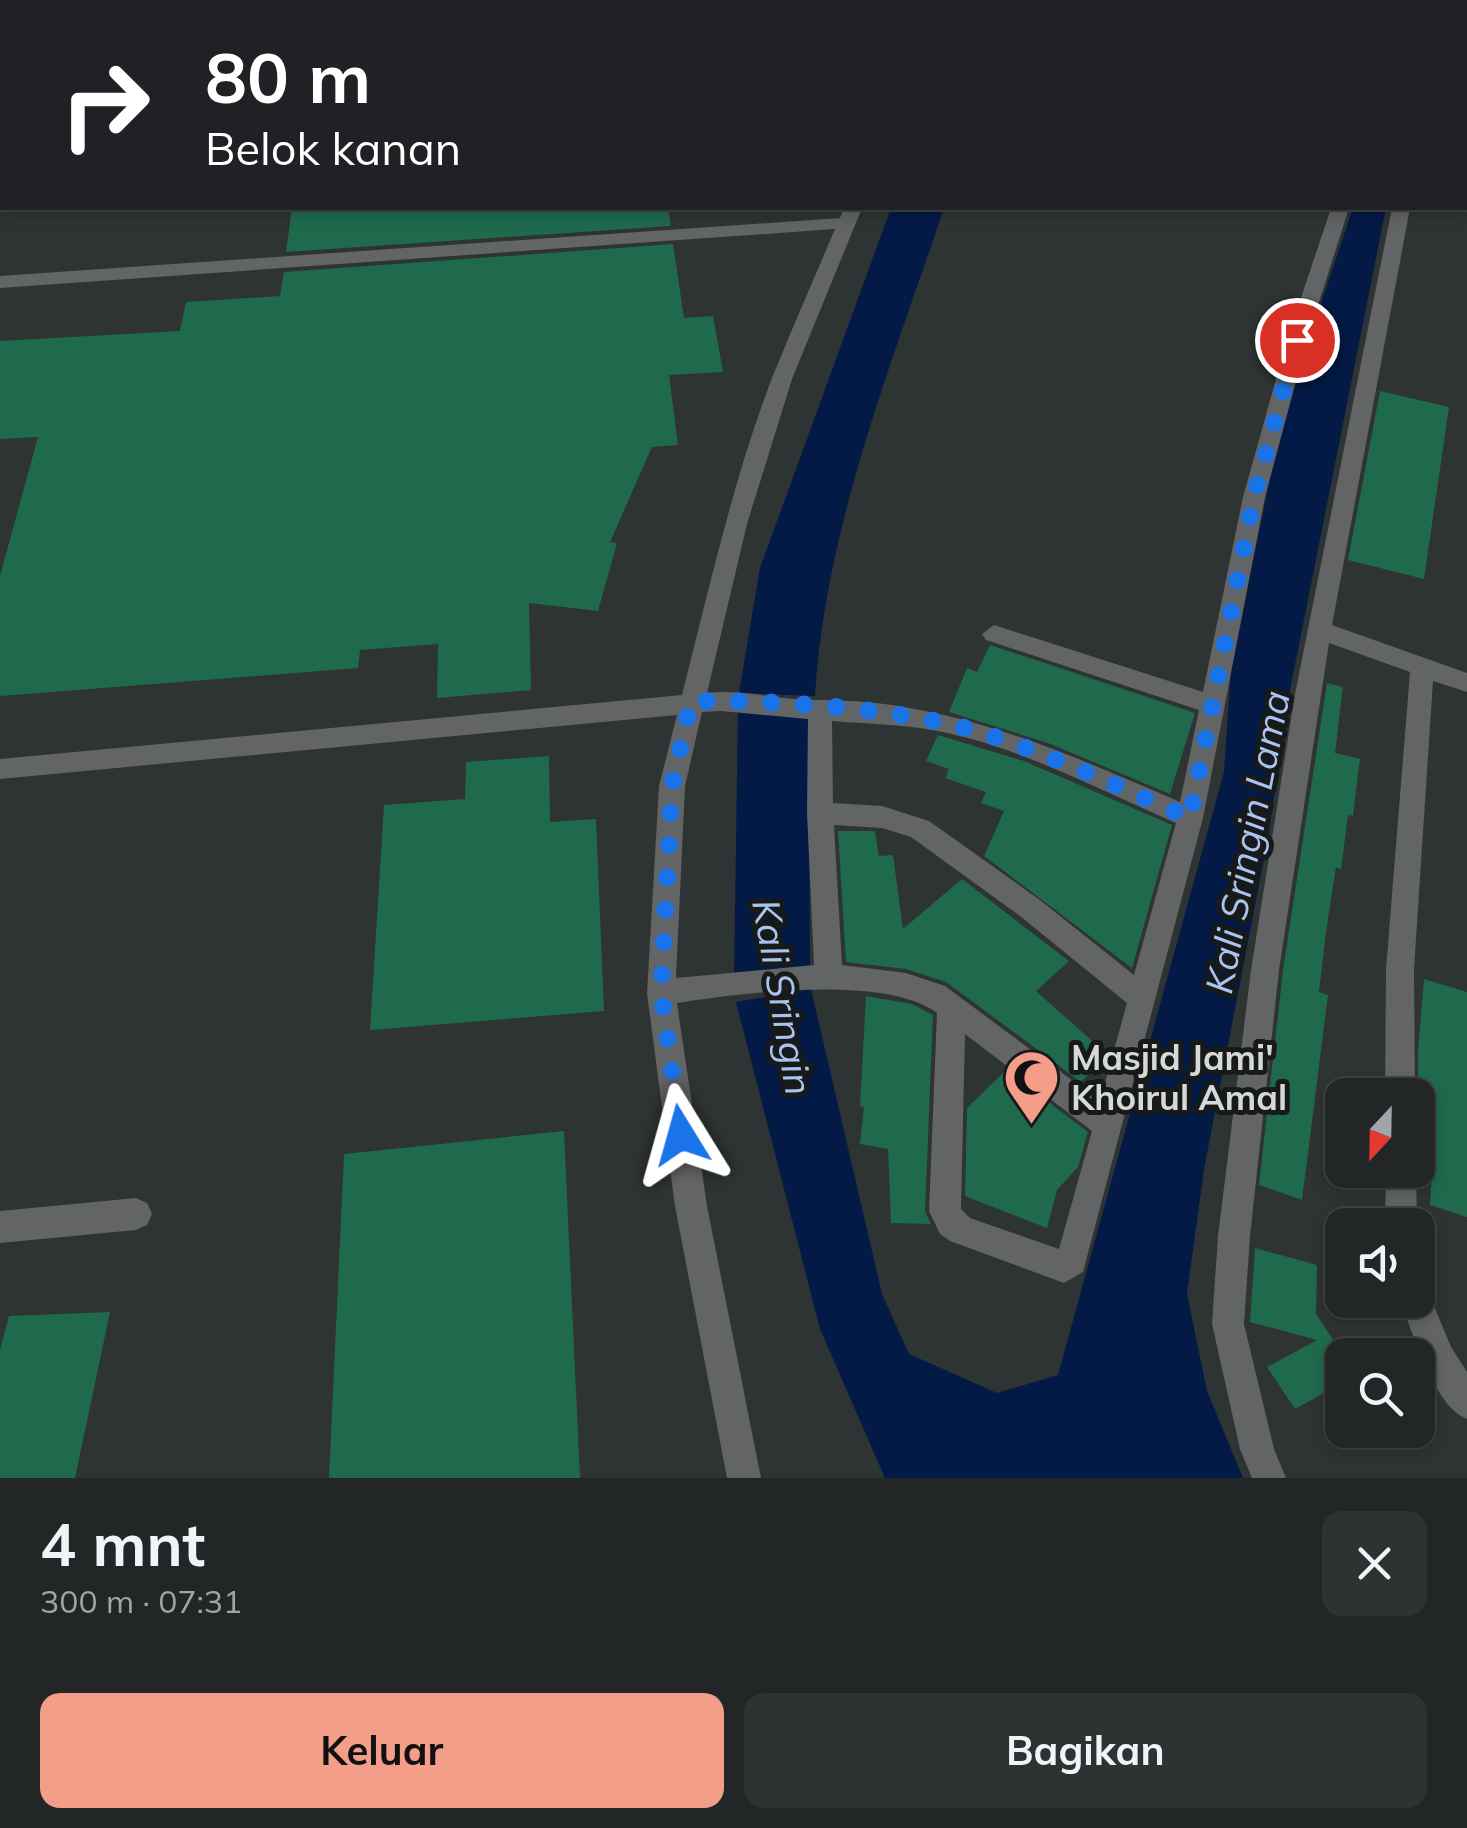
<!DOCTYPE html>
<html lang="id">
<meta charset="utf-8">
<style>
:root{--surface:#222626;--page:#2e3232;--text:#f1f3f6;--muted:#a2a5a7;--line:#3f4343;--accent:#f49e8a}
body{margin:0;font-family:Mulish,sans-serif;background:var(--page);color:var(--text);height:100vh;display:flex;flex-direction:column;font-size:38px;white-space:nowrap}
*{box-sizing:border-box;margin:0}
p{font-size:32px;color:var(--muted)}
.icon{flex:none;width:55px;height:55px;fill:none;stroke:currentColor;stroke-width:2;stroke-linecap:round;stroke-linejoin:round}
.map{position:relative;height:1478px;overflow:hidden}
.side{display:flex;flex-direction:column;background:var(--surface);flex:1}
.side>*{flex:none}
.top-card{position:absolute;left:0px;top:0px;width:1468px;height:210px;box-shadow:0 5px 15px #0003,0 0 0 2px var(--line);background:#202124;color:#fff;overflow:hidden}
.needle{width:65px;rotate:202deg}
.buttons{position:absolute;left:1325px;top:1078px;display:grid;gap:20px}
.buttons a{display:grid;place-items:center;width:110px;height:110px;border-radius:20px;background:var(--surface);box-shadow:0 5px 15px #0003,0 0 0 2px var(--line);font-size:50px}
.pin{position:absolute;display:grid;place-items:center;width:85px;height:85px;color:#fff;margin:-42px;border:5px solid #fff;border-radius:50%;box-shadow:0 2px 10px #0007}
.me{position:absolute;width:110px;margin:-55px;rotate:352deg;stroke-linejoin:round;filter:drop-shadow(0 0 8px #0008)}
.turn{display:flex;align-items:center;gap:35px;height:210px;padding:0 40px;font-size:45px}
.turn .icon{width:130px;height:130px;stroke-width:2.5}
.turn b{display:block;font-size:70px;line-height:85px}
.round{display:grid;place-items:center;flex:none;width:105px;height:105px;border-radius:20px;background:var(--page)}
.summary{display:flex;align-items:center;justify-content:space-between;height:170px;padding:0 40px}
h1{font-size:60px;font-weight:700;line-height:75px}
.action{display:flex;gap:20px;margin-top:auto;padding:20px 40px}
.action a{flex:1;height:115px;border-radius:20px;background:var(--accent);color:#111;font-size:40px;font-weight:700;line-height:115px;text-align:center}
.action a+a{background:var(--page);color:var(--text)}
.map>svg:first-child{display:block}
</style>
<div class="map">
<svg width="1467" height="1478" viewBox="0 0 1467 1478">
<rect width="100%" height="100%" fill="#2e3333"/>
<!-- water -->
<g fill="#031a46">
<path d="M891 208H944C891 366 825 528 815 696L739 693 760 568Z"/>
<path d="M1353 208H1386L1287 705 1268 838 1204 1169 1187 1294 1207 1391 1243 1478H885L820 1329 736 1002 811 989 882 1294 909 1354 997 1393 1058 1375 1224 772 1231 669 1282 420Z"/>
<path d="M738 710 813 716 809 792 810 971 734 978Z"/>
</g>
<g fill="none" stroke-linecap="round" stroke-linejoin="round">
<!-- river -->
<path stroke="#031a46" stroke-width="72" d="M1426 2 1427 0"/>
</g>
<!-- building -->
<g fill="#1f6a4d">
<path d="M292 208H668L671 226 286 252Z"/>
<path d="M673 244 684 318 713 316 723 372 669 375 678 445 652 447 610 542 617 543 598 611 529 603 531 690 437 698 438 644 360 650 358 668 0 696V576L38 437 0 439V341L180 331 186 302 280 296 284 272Z"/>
<path d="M1380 391 1449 407 1424 579 1348 560Z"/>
<path d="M990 645 1195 713 1170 794 1048 743 949 712 967 668 977 672Z"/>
<path d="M1327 683 1343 687 1335 753 1360 759 1353 816 1348 815 1341 869 1336 867 1326 932 1319 992 1328 995 1302 1200 1259 1185 1283 970Z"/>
<path d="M938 735 1024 761 1172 825 1132 968 984 856 1004 811 981 803 986 792 945 778 949 769 926 761Z"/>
<path d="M549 756 550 822 596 819 604 1011 370 1030 384 805 465 799 466 762Z"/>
<path d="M838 831H875L879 856 893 855 903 929 962 879 1069 961 1036 991 1108 1055 1081 1082 946 982 906 969 846 962Z"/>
<path d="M1424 979 1467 992V1217L1430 1205 1432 1170 1418 1158V1051Z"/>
<path d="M866 996 912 1004 933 1015 925 1211 931 1224 891 1223 888 1149 860 1144 864 1107 860 1106Z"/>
<path d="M1006 1070 1088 1132 1078 1167 1057 1190 1047 1228 965 1196 967 1108Z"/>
<path d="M564 1131 580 1478H329L344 1154Z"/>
<path d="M1255 1248 1317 1265 1316 1314 1342 1353V1383L1295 1409 1267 1367 1317 1340 1250 1322Z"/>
<path d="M110 1312 75 1478H0V1350L9 1316Z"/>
</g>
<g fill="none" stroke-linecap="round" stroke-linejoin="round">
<!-- minor -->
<g fill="#626465" fill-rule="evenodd">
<path d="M0 0H24L0 6Z"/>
<path d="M996 0H1024L1026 2H998Z"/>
<rect x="1465" y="66" width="2" height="10"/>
<rect x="1465" y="117" width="2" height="11"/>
<path d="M844 208H862L792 379 747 524 707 693C743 689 778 700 814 700 945 698 1062 751 1180 802L1199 710 986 640 982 634 994 625 1203 692 1243 497 1287 340 1331 208H1349L1307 340 1265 497 1203 818 1083 1272 1064 1283 950 1241 940 1234 929 1211 937 1013C885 974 739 993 677 1003L707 1206 761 1478H727L675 1206 647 993 659 786 677 715 0 779V759L682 695C709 589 733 480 772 378 792 328 814 279 835 229L0 288V276L840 218ZM721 711 808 719 807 813 814 965 676 978 685 786 702 712ZM832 721C865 724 899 724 932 730 1017 745 1097 789 1176 823L1134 975 1040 900 929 821 882 806 833 803ZM834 825 882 828 911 837 1020 916 1127 1003 1100 1101 945 986 906 973 842 965ZM965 1034 1092 1131 1059 1249 970 1218 961 1209Z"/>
<path d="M1392 208H1410L1332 625 1467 673V692L1433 681 1414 969 1415 1095H1385L1386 969 1410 672 1329 643 1279 970 1250 1236 1244 1324 1274 1449 1286 1478H1252L1240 1449 1212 1324 1218 1236 1251 970 1295 694Z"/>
<path d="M1386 1170H1416L1417 1225H1385Z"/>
<path d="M136 1198 147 1203 152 1214 147 1225 136 1230 0 1243V1211Z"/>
<path d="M1418 1284 1427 1289 1451 1347 1467 1372V1419C1433 1405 1413 1333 1400 1300H1418Z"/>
</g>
</g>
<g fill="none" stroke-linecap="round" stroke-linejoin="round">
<!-- route -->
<path stroke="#1a73e8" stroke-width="18" stroke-dasharray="0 32.4" d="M681 1135 661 993 672 786 691 701C774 700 900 708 979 732 1052 754 1120 788 1190 818L1254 497 1297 340"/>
</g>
<!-- icons -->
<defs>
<symbol id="mosque-pin" viewBox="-11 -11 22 30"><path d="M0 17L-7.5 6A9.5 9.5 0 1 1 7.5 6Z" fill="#f49e8a" stroke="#181a1a"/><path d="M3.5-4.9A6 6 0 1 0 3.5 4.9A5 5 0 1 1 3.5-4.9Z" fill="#111"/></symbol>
</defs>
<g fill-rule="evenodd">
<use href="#mosque-pin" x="1000" y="1046" width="63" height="86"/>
</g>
<g text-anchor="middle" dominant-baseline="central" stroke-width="10" stroke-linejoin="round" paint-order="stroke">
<!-- poi labels -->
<g font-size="35" font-weight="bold" fill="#d6d9d9" stroke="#181a1a" text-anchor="start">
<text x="1071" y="1057">Masjid Jami'<tspan x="1071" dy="40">Khoirul Amal</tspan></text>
</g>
<!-- water labels -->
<g font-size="38" font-style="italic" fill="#a9c4f1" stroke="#181a1a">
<text transform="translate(1247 842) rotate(-79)">Kali Sringin Lama</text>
<text transform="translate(783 997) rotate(80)">Kali Sringin</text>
</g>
</g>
</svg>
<div class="buttons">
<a><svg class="needle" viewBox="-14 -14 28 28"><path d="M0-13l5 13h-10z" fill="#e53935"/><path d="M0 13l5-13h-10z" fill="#a2a5a7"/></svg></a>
<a><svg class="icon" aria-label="sound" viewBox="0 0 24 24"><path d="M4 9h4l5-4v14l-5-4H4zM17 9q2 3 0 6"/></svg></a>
<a><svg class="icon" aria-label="search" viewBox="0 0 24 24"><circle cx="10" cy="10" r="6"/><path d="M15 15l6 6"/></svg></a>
</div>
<div class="pin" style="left:1297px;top:340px;background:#d93025"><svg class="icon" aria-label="arrive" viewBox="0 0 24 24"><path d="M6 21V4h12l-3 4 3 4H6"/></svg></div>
<svg class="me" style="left:681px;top:1135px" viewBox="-20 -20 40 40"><path d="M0-17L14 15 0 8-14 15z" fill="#1a73e8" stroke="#fff" stroke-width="4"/></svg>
<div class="top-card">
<div class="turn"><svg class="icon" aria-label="right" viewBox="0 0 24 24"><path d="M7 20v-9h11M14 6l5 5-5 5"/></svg><div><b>80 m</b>Belok kanan</div></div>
</div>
</div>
<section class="side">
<div class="summary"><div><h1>4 mnt</h1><p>300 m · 07:31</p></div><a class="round"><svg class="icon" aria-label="close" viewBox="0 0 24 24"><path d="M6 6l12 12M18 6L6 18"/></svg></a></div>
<div class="action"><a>Keluar</a><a>Bagikan</a></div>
</section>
